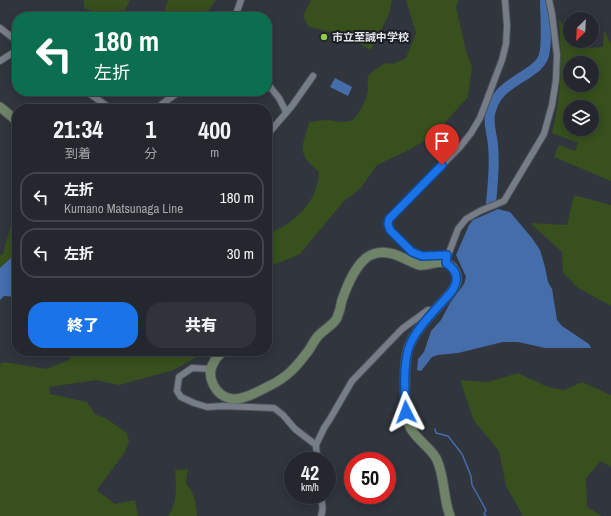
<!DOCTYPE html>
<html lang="ja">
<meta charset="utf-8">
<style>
:root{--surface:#24282e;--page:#30343a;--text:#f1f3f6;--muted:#a3a6aa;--line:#41444a;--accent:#1a73e8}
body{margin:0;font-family:"Archivo Narrow","Noto Sans JP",sans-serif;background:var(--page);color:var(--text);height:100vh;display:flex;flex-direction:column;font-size:15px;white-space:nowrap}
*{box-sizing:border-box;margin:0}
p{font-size:13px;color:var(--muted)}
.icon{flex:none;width:22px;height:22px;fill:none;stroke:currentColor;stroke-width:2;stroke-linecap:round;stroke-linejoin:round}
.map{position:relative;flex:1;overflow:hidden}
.panel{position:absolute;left:12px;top:104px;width:260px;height:252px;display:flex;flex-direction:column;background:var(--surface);border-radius:16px;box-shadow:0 2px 10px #0003,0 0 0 1px var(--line)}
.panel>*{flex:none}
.guide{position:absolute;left:12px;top:12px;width:260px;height:84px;border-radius:16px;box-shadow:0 2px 10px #0003,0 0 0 1px var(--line);background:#0b6e4f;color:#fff;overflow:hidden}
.needle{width:26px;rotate:204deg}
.buttons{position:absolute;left:563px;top:12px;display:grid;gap:8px}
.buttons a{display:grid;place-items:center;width:36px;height:36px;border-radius:50%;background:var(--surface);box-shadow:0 2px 10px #0003,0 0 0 1px var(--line);font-size:20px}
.speed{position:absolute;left:284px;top:452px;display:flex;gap:8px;font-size:20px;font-weight:700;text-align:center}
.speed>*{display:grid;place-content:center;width:52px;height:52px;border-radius:50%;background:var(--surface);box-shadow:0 2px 10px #0003,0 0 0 1px var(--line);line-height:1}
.speed small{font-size:10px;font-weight:400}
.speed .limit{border:6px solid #d22;background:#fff;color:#111}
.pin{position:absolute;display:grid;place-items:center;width:34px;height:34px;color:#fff;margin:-41px -17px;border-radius:50% 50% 50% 0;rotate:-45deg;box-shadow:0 0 4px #0007}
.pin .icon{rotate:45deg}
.me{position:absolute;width:44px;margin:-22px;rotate:357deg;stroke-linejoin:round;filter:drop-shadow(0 0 3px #0008)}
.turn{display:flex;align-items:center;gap:14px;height:84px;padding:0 16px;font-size:18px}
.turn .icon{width:52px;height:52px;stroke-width:2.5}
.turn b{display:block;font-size:28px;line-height:34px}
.eta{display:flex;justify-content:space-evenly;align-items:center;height:68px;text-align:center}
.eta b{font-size:24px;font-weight:800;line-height:28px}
.cta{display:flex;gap:8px;margin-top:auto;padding:8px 16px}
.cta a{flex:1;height:46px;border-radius:16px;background:var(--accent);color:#fff;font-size:16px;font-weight:800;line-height:46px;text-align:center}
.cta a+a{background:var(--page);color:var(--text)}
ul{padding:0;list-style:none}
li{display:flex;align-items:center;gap:12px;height:50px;margin:0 8px 6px;padding:0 8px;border:2px solid var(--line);border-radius:16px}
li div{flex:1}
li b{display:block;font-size:15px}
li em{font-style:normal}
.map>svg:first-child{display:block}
</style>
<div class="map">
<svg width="611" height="516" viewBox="0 0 611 516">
<rect width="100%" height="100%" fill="#30353e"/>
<!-- green -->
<g fill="#37501d" fill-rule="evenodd">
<path d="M84 0H130L124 12C107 16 100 15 84 8Z"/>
<path d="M168 0H216L203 17H162Z"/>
<path d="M311 0H392L389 14 371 50 344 35 309 27 303 16Z"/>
<path d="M406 0H459L456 6 466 51 472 66 468 97 436 133 411 149 377 165 360 189 344 201 300 254 276 264 267 263V245L272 239 274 231C298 221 318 199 319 172 296 153 302 149 309 122 315 121 322 120 328 120 335 121 343 123 350 121 358 119 368 97 368 89 368 86 367 81 368 77 371 71 380 67 385 63L393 64 406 58 416 33Z"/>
<path d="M559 19 570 37V41L587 48 603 47 604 30 611 44V181L554 157 559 145 575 151 578 143 552 133C562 95 562 58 559 19ZM570 63H592V85H570ZM570 107H592V129H570Z"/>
<path d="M574 195 611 205V306L578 288 563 273 562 252 530 223 567 225Z"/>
<path d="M17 216V252L0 268V255L3 254 13 217Z"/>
<path d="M76 351H96L98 354 121 353V351H207L174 370 119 385 96 380 49 387 50 394 87 402 95 414 107 419 127 433 129 442 125 452 97 490 115 504 135 500 138 516H0V364L4 362 46 369 69 360Z"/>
<path d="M518 373 548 387 564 390 582 382 611 395V467L601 461 586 478 587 507 602 516H523L506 486 499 451 474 421 460 380 488 382Z"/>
<path d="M188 469 186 483C195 494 196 502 197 516H168C178 503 176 486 175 470Z"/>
</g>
<!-- water -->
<g fill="#446daa">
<path d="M335 78 352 87 348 96 330 87Z"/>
<path d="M498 209 510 212 532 238 540 250 545 267 548 282 552 289 557 320 562 326 589 344 591 348H545L518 342H503L458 353 438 355 432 357 421 371 417 370 418 359 424 352 431 331 441 320 450 303 464 284 466 277 456 255 469 225 473 220Z"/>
<path d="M17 252V297L4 296 0 300V268Z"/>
</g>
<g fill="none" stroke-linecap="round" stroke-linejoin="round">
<!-- stream -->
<path stroke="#446daa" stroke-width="1.5" d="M435 429 436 433 448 436 462 454 471 476 472 485 486 510 484 514 486 516"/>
<!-- river -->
<path stroke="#446daa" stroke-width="10" d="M491 203C493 184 495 164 493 145 492 134 488 125 490 114 495 91 510 85 528 73 534 69 540 65 543 58 548 47 545 14 545 0"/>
<defs>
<g id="street">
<path d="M91 17 96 15 100 17"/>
<path d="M235 17 241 0"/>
<path d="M0 28 17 41"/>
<path d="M0 61 17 50"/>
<path d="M267 83 279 98 286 112"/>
<path d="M86 91 111 109"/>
<path d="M157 109 162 104 180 91"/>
<path d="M267 135 292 106 313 76"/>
<path d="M447 255 422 256 412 252 390 230 388 224 389 219 460 147 471 133 480 118 502 60 506 44 507 26 505 0"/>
<path d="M447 258 458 229 466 219 480 211 504 201 544 134 552 105 556 80 557 55 552 14 549 0"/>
<path d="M211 369 192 368 179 377 177 391 181 397 194 403 207 407 223 406 274 408 283 415 295 429 316 445"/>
<path d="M316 461 317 459 316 445 324 428 330 419 352 381 402 329 428 310H436"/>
<path d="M320 495C322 503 324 508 321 516"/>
</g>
<g id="secondary">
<path d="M0 107 17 121"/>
<path d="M224 351C220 354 216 357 214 362 205 376 215 396 232 399 244 400 259 391 269 386 288 377 297 366 309 350 312 345 315 339 319 335 325 329 333 325 337 318 339 313 341 306 342 300 347 286 354 268 366 258 378 249 392 252 405 259 410 261 415 264 419 265 431 267 446 254 455 271 459 279 456 285 452 291 437 309 416 327 408 349 404 363 405 380 405 394 406 405 405 418 410 427 416 440 432 448 437 460 445 478 443 498 450 516"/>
</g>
</defs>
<!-- street casing -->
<use href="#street" stroke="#4d5259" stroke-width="8"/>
<!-- secondary casing -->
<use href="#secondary" stroke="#4d5259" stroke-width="11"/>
<!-- street -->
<use href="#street" stroke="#767d87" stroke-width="6"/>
<!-- secondary -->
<use href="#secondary" stroke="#6f8368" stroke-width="9"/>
</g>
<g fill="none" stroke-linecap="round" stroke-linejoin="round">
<defs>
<path id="route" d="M406 412C405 392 403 370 408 350 414 329 438 308 452 291 459 280 458 271 446 263L447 255 422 256 412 252 390 230 388 224 389 219 442 165"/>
</defs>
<!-- route casing -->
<use href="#route" stroke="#114b97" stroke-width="10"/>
<!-- route -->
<use href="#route" stroke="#1a73e8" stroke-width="7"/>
</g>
<!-- markers -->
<circle fill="#8dce44" stroke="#1a1d21" stroke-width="1.5" cx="324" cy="37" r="4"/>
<g text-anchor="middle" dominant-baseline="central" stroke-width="4" stroke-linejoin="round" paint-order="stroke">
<!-- poi labels -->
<g font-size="11" font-weight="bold" fill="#e4e7ed" stroke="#1a1d21" text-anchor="start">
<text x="332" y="37">市立至誠中学校</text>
</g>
</g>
</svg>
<div class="buttons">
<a><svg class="needle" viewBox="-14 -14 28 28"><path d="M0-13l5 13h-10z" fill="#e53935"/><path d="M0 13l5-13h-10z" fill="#a3a6aa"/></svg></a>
<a><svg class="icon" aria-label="search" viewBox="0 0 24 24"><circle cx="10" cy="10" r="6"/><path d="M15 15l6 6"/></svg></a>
<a><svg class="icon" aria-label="layers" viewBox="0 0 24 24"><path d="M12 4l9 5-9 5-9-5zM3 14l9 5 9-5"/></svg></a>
</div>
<div class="speed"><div>42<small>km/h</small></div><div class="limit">50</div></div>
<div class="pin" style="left:442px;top:165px;background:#d93025"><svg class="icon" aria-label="arrive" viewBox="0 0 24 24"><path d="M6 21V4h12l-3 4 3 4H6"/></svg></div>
<svg class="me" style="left:406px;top:412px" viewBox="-20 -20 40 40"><path d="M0-17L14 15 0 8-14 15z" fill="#1a73e8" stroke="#fff" stroke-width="4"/></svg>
<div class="guide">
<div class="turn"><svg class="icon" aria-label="left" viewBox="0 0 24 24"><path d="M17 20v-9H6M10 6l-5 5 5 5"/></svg><div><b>180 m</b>左折</div></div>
</div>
<section class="panel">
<div class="eta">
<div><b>21:34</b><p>到着</p></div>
<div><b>1</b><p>分</p></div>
<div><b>400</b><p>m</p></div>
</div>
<ul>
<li><svg class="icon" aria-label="left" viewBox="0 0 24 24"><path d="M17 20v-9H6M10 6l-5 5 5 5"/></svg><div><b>左折</b><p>Kumano Matsunaga Line</p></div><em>180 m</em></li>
<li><svg class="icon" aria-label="left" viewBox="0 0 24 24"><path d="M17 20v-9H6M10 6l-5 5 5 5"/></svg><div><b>左折</b></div><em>30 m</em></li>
</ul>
<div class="cta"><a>終了</a><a>共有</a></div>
</section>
</div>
